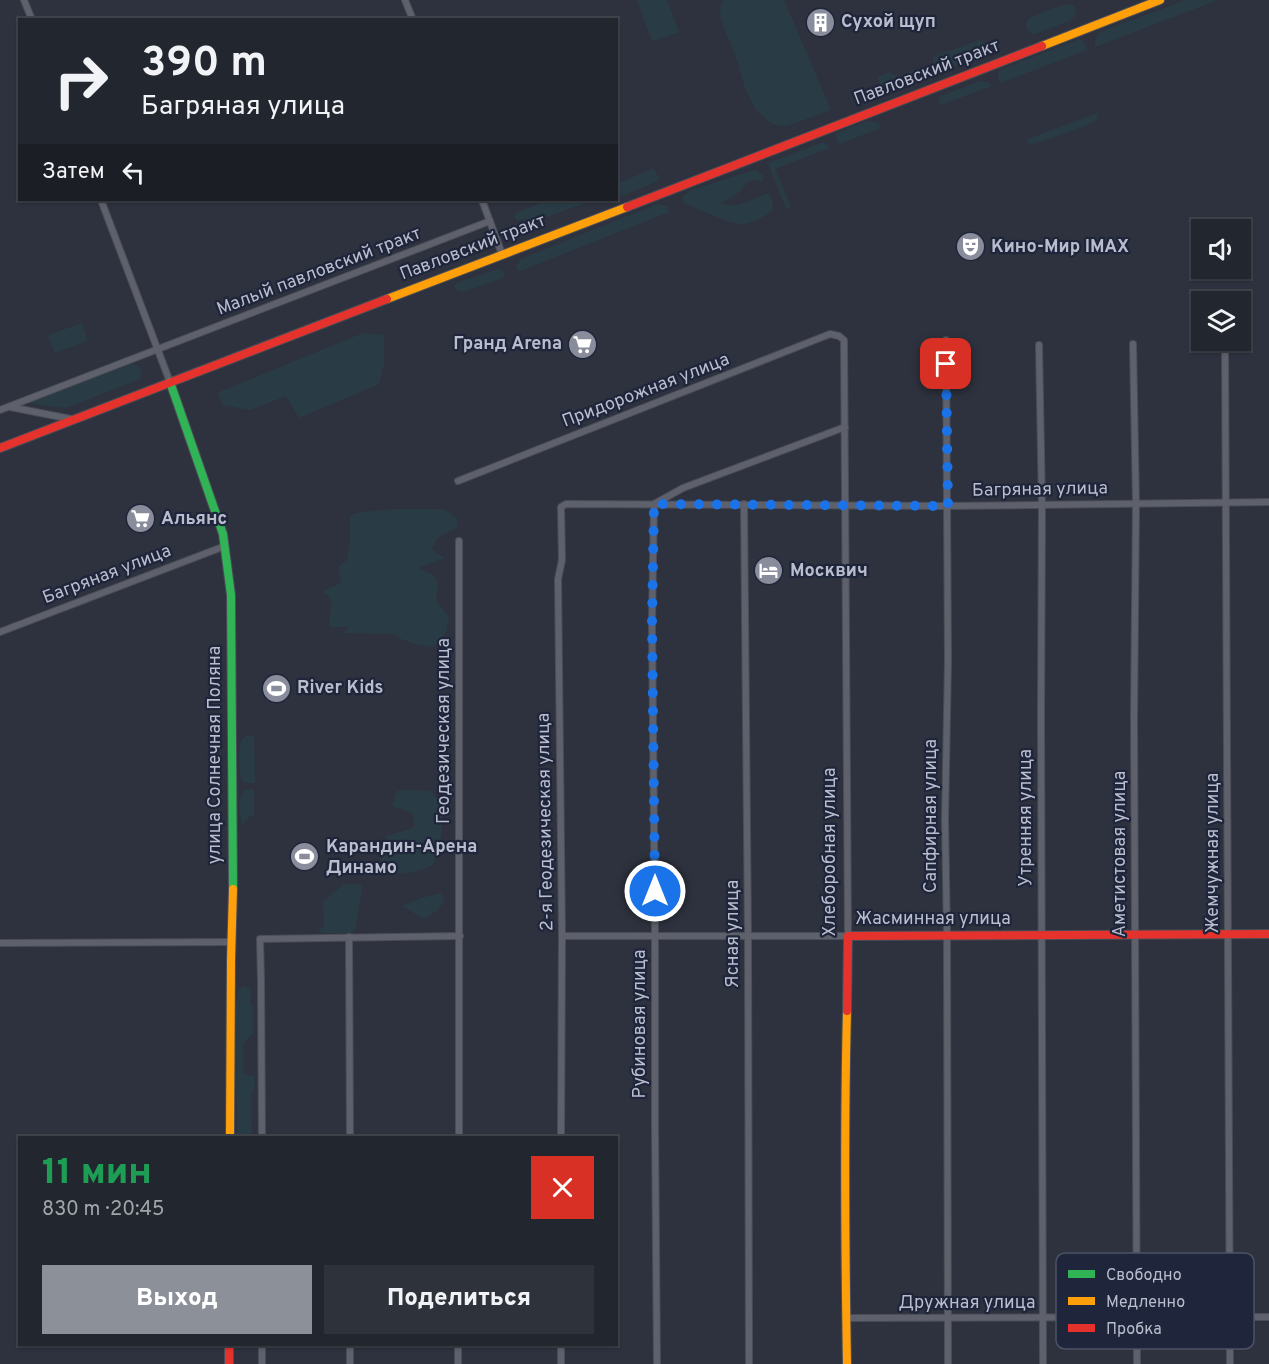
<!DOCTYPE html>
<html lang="ru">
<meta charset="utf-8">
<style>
:root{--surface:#22262e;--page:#2e323a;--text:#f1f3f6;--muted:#a2a5aa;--line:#3f434a;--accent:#8c9099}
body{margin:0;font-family:Overpass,sans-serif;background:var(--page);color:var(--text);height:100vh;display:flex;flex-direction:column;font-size:22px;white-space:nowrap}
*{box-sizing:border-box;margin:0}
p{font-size:20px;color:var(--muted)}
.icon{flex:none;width:33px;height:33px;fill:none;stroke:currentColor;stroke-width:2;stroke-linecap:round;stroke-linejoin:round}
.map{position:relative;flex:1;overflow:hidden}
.drawer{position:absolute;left:18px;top:1136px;width:600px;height:210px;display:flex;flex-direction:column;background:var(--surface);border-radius:0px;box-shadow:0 2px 4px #0004,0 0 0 2px var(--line)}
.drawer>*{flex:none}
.banner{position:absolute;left:18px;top:18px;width:600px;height:183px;border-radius:0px;box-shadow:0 2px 4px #0004,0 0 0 2px var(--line);background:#22262e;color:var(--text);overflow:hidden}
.controls{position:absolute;left:1191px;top:219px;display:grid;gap:12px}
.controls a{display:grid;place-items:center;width:60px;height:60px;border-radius:0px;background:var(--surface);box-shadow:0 2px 4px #0004,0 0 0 2px var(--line);font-size:30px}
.pin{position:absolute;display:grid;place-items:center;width:51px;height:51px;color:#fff;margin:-26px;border-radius:12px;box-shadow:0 3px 9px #0006}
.me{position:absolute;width:66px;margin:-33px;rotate:0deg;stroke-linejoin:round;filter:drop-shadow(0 0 4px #0008)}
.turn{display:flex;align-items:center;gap:21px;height:126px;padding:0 24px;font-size:27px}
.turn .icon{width:78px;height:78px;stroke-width:2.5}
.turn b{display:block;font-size:42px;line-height:51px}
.then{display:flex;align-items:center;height:57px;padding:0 24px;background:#0003;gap:12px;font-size:22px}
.round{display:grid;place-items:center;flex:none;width:63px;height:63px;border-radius:0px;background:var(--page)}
.headline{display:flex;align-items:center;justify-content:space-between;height:102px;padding:0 24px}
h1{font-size:36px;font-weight:800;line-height:45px;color:#1e9e55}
.action{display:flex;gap:12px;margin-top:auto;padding:12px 24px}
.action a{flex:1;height:69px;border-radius:0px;background:var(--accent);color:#fff;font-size:24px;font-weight:800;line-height:69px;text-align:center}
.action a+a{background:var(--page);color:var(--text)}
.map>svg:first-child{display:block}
</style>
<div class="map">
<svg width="1269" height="1364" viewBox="0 0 1269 1364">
<rect width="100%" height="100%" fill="#2d323e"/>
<!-- green -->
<g fill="#293c45">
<path d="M637 0H667L679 32 652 41Z"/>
<path d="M724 0H784L831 110 787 126 772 124 756 110 745 89 738 63 720 17 721 2Z"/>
<path d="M1186 0H1218L1095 47C1094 40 1097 36 1102 31Z"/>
<path d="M1065 4 1073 5 1076 9 1075 16 1069 21 1035 34C1027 33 1027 29 1026 23L1029 18Z"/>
<path d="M1080 39 1084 42 1087 50 1000 83 998 75 999 70Z"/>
<path d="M979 40 985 44 986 50 984 54 937 73 933 71V57Z"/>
<path d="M916 69 920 73C912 86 901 87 888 90L881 85 877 78 889 72 899 77Z"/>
<path d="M980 81 987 82 992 86 941 105 938 97Z"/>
<path d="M1098 113 1097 119 1093 123 1034 144 1028 143 1025 140Z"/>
<path d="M868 121C874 121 879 122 881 128L839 144 836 137V133Z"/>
<path d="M823 142 827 144 830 148 775 169 791 207 786 209 768 163Z"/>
<path d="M654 168V170L660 179 651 184 617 198V184Z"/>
<path d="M755 170 763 175V182C747 176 748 185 738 193 733 197 726 200 720 203 736 210 753 199 768 193L772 198 773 209C766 216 754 223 743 224 732 225 696 208 684 203L682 197 691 190Z"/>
<path d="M549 200H588L583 204 541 219 516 220 514 214Z"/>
<path d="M657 204 667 206 669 212 523 270 517 271V264L523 258Z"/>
<path d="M499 269 504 272 505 277 463 292 456 290 454 286 459 282Z"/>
<path d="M82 323 88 341 54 353 48 335Z"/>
<path d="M363 333 384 335V364L379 384 299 418 286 396 250 410 223 405 217 393Z"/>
<path d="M132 364 139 366 142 373 140 379 66 408 28 403Z"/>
<path d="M393 509H444L457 518V527L438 538 431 549 444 558 418 568 435 576 438 586 436 600 449 617 446 632 434 647 415 644 401 639 395 634 343 633 349 627H329L331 603 328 595 322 592 342 582 338 567 347 560 350 543V516L356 513Z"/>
<path d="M246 736H254L255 783H244L241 779 240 776C240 763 235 743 246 736Z"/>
<path d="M246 789H254V817L250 816 243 825C239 814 236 798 246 789Z"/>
<path d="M411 790 430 791 441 802 442 826 440 847 433 865C410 874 403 875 379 871L386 836 410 829 415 826 412 813 392 806 396 791Z"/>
<path d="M344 884H360L362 887 356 926 353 933H321L319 928H324L323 902Z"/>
<path d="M441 893 444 901 438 910 424 919 402 906 421 898Z"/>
<path d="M244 986 251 990 250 1003 253 1007V1033L243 1044V1072L246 1075 254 1076 255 1084 251 1097 252 1137H237L236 1003 238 990Z"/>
</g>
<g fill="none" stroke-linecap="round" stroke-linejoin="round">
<defs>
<g id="street">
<path d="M24 0 32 20"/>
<path d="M405 0 413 20"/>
<path d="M101 200 170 382"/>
<path d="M482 200 502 254"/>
<path d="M946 340 948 662 945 819 947 936 948 1364"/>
<path d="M1225 343 1230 1364"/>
<path d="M1133 344 1136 504 1134 719 1137 1364"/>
<path d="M1039 345 1042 506 1041 717 1043 1364"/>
<path d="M10 407 71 419"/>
<path d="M0 410 490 221"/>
<path d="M458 481 830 334 839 336 844 340 848 936H562"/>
<path d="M744 504 748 937 749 1364"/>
<path d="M0 632 225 546"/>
<path d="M349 937 350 1137"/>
<path d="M0 943 232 942"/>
<path d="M262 1137 261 980 260 939 460 936"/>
<path d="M459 1137V541"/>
<path d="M561 1137 562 936 558 579 562 560 561 507 566 504 948 506 1269 502"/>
<path d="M846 1318 1269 1317"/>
<path d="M262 1344V1364"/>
<path d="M458 1344V1364"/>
<path d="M350 1364V1344"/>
<path d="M561 1364V1344"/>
<path d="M657 1364 655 1128V936L652 622 654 504 683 488 845 427"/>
</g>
<path id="fast" d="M170 382 223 534 231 595 233 889"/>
<g id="slow">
<path d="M1042 46 1160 0"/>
<path d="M387 299 627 207"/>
<path d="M847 1011C844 1129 845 1246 847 1364"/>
<path d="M230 1137 231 960 233 889"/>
</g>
<g id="jam">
<path d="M627 207 1042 46"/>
<path d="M0 448 387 299"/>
<path d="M847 1011 848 936 1269 934"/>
<path d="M229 1344V1364"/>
</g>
</defs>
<!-- street casing -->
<use href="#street" stroke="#4a4d57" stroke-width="8"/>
<!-- fast casing -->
<use href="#fast" stroke="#4a4d57" stroke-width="10"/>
<!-- slow casing -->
<use href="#slow" stroke="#4a4d57" stroke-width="10"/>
<!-- jam casing -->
<use href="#jam" stroke="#4a4d57" stroke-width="10"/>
<!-- street -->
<use href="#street" stroke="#5e616b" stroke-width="6"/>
<!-- fast -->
<use href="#fast" stroke="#30b455" stroke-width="8"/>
<!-- slow -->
<use href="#slow" stroke="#ff9f0a" stroke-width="8"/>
<!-- jam -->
<use href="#jam" stroke="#e5322d" stroke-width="8"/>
</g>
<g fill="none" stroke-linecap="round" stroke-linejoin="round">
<!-- route -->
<path stroke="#1a73e8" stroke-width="10" stroke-dasharray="0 18" d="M655 891 652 622 654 504 948 506 946 364"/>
</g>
<!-- icons -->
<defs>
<symbol id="building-disc" viewBox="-11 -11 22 22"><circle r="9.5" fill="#888c9b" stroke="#1f253a"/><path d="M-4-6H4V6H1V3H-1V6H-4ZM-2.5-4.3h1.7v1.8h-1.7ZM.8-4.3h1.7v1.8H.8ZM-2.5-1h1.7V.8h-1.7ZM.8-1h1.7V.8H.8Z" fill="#fff"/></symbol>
<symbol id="theatre-disc" viewBox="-11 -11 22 22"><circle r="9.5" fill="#888c9b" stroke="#1f253a"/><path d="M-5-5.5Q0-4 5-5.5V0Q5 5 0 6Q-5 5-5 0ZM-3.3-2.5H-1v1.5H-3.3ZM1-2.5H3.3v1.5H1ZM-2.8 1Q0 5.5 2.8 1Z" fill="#fff"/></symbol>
<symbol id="supermarket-disc" viewBox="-11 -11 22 22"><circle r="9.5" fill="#888c9b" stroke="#1f253a"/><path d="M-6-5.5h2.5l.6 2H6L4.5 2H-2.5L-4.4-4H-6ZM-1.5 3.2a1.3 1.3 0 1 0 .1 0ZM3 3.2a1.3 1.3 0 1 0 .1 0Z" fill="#fff"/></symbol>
<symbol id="hotel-disc" viewBox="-11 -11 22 22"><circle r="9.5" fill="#888c9b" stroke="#1f253a"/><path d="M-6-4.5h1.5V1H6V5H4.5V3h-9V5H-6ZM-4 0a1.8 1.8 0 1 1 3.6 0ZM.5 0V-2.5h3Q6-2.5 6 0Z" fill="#fff"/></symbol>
<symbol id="stadium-disc" viewBox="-11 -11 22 22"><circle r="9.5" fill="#888c9b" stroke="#1f253a"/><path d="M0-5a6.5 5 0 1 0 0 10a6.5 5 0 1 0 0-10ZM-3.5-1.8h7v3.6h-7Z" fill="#fff"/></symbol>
</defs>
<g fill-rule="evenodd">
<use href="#building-disc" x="804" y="6" width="33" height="33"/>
<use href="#theatre-disc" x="954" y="230" width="33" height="33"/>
<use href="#supermarket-disc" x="566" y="328" width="33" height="33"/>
<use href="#supermarket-disc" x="124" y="502" width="33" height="33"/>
<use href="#hotel-disc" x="752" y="554" width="33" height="33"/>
<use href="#stadium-disc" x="260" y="672" width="33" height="33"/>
<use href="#stadium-disc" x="288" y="840" width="33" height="33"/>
</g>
<g text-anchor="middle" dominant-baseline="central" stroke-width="4.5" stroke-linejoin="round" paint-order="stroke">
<!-- poi labels -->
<g font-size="18" font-weight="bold" fill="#b9bdcd" stroke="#1f253a" text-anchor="start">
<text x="841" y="22">Сухой щуп</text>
<text x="991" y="247">Кино-Мир IMAX</text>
<text x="562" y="344" text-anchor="end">Гранд Arena</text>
<text x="161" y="519">Альянс</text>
<text x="790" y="571">Москвич</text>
<text x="297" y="688">River Kids</text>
<text x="326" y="847">Карандин-Арена<tspan x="326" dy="21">Динамо</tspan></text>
</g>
<!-- street labels -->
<g font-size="18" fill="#b9bdcd" stroke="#1f253a">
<text transform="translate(927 73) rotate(-21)">Павловский тракт</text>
<text transform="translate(473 248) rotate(-21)">Павловский тракт</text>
<text transform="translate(319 272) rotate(-21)">Малый павловский тракт</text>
<text transform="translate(646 391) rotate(-21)">Придорожная улица</text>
<text transform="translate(1040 490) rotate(-1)">Багряная улица</text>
<text transform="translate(107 575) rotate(-21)">Багряная улица</text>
<text transform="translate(444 731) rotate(-90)">Геодезическая улица</text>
<text transform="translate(215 755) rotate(-90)">улица Солнечная Поляна</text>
<text transform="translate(931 816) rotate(-90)">Сапфирная улица</text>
<text transform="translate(1026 818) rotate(-90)">Утренняя улица</text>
<text transform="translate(546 822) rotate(-91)">2-я Геодезическая улица</text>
<text transform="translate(830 852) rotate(-90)">Хлеборобная улица</text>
<text transform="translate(1213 853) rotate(-90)">Жемчужная улица</text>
<text transform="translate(1120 854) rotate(-90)">Аметистовая улица</text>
<text x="933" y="919">Жасминная улица</text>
<text transform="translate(733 934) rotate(-90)">Ясная улица</text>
<text transform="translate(640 1024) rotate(-90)">Рубиновая улица</text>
<text x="967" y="1303">Дружная улица</text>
</g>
</g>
<!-- legend -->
<rect x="1056" y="1253" width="198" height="96" rx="9" fill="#1f253a" stroke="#4d5366" stroke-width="1.5"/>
<rect x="1068" y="1270" width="27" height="8" fill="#30b455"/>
<rect x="1068" y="1297" width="27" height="8" fill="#ff9f0a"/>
<rect x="1068" y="1324" width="27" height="8" fill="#e5322d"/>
<g font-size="16" fill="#b9bdcd">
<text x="1106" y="1280">Свободно</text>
<text x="1106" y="1307">Медленно</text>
<text x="1106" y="1334">Пробка</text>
</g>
</svg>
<div class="controls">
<a><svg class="icon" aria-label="sound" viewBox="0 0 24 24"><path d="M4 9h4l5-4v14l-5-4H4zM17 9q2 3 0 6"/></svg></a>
<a><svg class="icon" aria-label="layers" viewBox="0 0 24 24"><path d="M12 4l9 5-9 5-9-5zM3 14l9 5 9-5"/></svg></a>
</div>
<div class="pin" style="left:946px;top:364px;background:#d93025"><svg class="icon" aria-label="arrive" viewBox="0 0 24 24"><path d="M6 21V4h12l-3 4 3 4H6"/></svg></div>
<svg class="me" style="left:655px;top:891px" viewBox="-20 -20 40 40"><circle r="17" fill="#1a73e8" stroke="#fff" stroke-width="3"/><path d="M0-11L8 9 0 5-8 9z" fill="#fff"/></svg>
<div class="banner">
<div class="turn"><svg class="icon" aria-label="right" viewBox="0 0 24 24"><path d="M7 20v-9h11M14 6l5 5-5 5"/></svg><div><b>390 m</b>Багряная улица</div></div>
<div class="then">Затем<svg class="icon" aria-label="left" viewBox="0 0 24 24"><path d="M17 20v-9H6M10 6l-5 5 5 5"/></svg></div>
</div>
<section class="drawer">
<div class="headline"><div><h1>11 мин</h1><p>830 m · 20:45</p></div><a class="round" style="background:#d93025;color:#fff"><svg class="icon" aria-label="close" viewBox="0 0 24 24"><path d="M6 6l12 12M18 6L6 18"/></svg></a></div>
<div class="action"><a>Выход</a><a>Поделиться</a></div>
</section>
</div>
